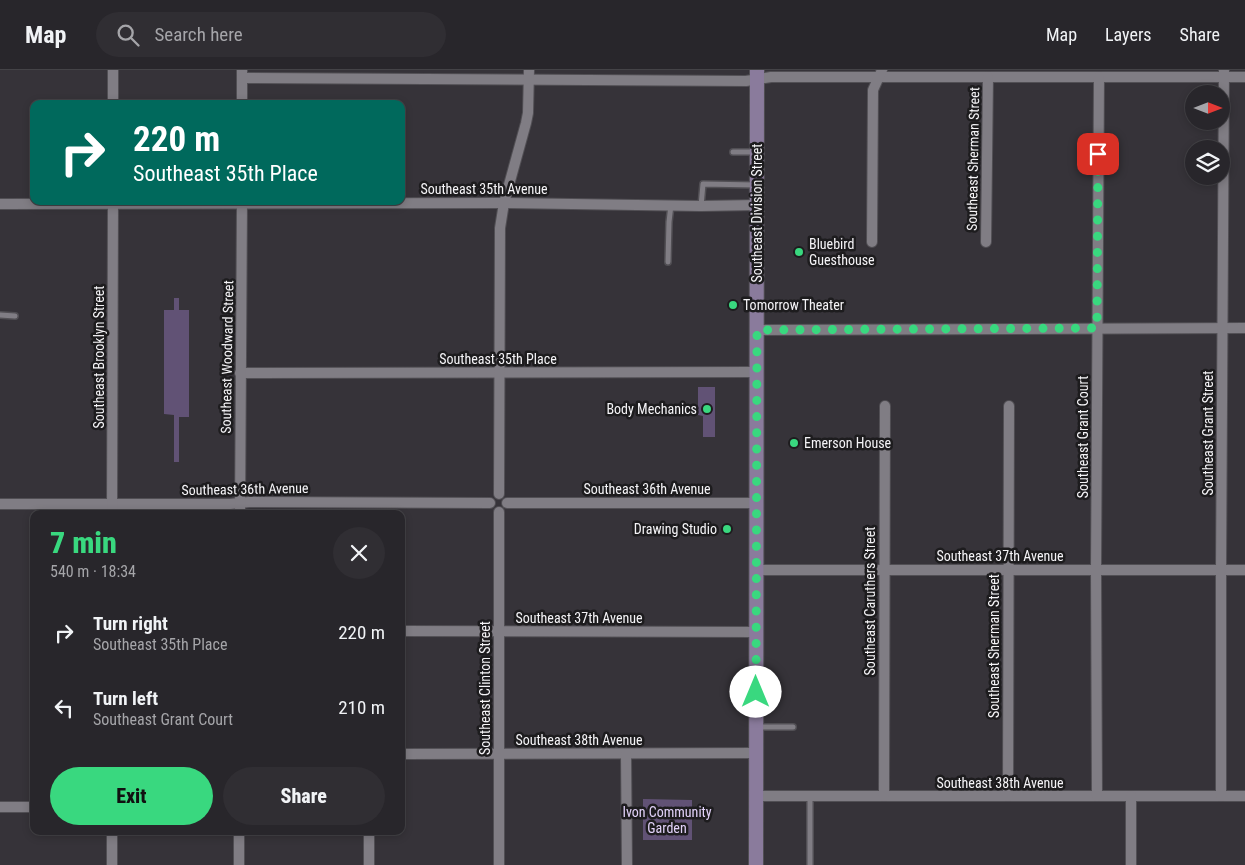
<!DOCTYPE html>
<meta charset="utf-8">
<style>
:root{--surface:#28262b;--page:#302e33;--text:#f1f3f6;--muted:#a5a5a9;--line:#444347;--accent:#39d87f}
body{margin:0;font-family:"Roboto Condensed",sans-serif;background:var(--page);color:var(--text);height:100vh;display:flex;flex-direction:column;font-size:19px;white-space:nowrap}
*{box-sizing:border-box;margin:0}
p{font-size:16px;color:var(--muted)}
.icon{flex:none;width:28px;height:28px;fill:none;stroke:currentColor;stroke-width:2;stroke-linecap:round;stroke-linejoin:round}
.map{position:relative;flex:1;overflow:hidden}
.panel{position:absolute;left:30px;top:440px;width:375px;height:325px;display:flex;flex-direction:column;background:var(--surface);border-radius:10px;box-shadow:0 2px 8px #0003,0 0 0 1px var(--line)}
.panel>*{flex:none}
.hud{position:absolute;left:30px;top:30px;width:375px;height:105px;border-radius:10px;box-shadow:0 2px 8px #0003,0 0 0 1px var(--line);background:#00695c;color:#fff;overflow:hidden}
.needle{width:32px;rotate:90deg}
.controls{position:absolute;left:1185px;top:15px;display:grid;gap:10px}
.controls a{display:grid;place-items:center;width:45px;height:45px;border-radius:50%;background:var(--surface);box-shadow:0 2px 8px #0003,0 0 0 1px var(--line);font-size:25px}
.pin{position:absolute;display:grid;place-items:center;width:42px;height:42px;color:#fff;margin:-21px;border-radius:10px;box-shadow:0 2px 8px #0006}
.me{position:absolute;width:55px;margin:-28px;rotate:0deg;stroke-linejoin:round;filter:drop-shadow(0 0 4px #0008)}
.turn{display:flex;align-items:center;gap:18px;height:105px;padding:0 20px;font-size:22px}
.turn .icon{width:65px;height:65px;stroke-width:2.5}
.turn b{display:block;font-size:35px;line-height:42px}
.round{display:grid;place-items:center;flex:none;width:52px;height:52px;border-radius:26px;background:var(--page)}
.headline{display:flex;align-items:center;justify-content:space-between;height:85px;padding:0 20px}
h1{font-size:30px;font-weight:800;line-height:38px;color:var(--accent)}
.button{display:flex;gap:10px;margin-top:auto;padding:10px 20px}
.button a{flex:1;height:58px;border-radius:30px;background:var(--accent);color:#111;font-size:20px;font-weight:800;line-height:58px;text-align:center}
.button a+a{background:var(--page);color:var(--text)}
ul{padding:0;list-style:none}
li{display:flex;align-items:center;gap:15px;height:75px;padding:0 20px}
li div{flex:1}
li b{display:block;font-size:19px}
li em{font-style:normal}
header{display:flex;align-items:center;gap:30px;box-sizing:border-box;height:70px;padding:0 25px;background:var(--surface);border-bottom:1px solid var(--line)}
header strong{font-size:24px}
nav{display:flex;gap:28px;margin-inline-start:auto;font-size:18px}
.search{width:350px;height:45px;background:var(--page);display:flex;align-items:center;gap:12px;box-sizing:border-box;padding:0 18px;border-radius:28px;color:var(--muted);font-size:19px}
.map>svg:first-child{display:block}
</style>
<header>
<strong>Map</strong>
<div class="search"><svg class="icon" aria-label="search" viewBox="0 0 24 24"><circle cx="10" cy="10" r="6"/><path d="M15 15l6 6"/></svg>Search here</div>
<nav><a>Map</a><a>Layers</a><a>Share</a></nav>
</header>
<div class="map">
<svg width="1245" height="795" viewBox="0 0 1245 795">
<rect width="100%" height="100%" fill="#363339"/>
<!-- green -->
<g fill="#615275">
<path d="M174 228H179V240H189V347H179V392H174V345L164 344V240H174Z"/>
<path d="M698 317H715V367H703V346L698 345Z"/>
<path d="M643 729 692 730V770H643Z"/>
</g>
<g fill="none" stroke-linecap="round" stroke-linejoin="round">
<defs>
<g id="lane">
<path d="M733 82H757"/>
<path d="M701 136 703 114 756 115"/>
<path d="M668 192 669 152 671 135"/>
<path d="M0 245 15 246"/>
<path d="M758 657H793"/>
<path d="M810 726V795"/>
</g>
<g id="street">
<path d="M113 0V34"/>
<path d="M242 0V34"/>
<path d="M242 8 746 11 771 7H1245"/>
<path d="M0 134 504 133 701 136 757 135"/>
<path d="M872 172 873 20 882 0"/>
<path d="M986 172 988 7"/>
<path d="M757 260 1245 258"/>
<path d="M240 303 756 302"/>
<path d="M499 424 500 158 504 133 526 53 528 43 529 0"/>
<path d="M507 433H756"/>
<path d="M0 434H230L249 432 490 433"/>
<path d="M112 444 113 131"/>
<path d="M240 444 242 131"/>
<path d="M756 500H1245"/>
<path d="M401 561 756 562"/>
<path d="M401 684 756 683"/>
<path d="M626 684 627 795"/>
<path d="M756 726H1245"/>
<path d="M884 726 885 336"/>
<path d="M1008 726 1009 336"/>
<path d="M1097 726 1096 500 1099 7"/>
<path d="M1131 726V795"/>
<path d="M1221 726V500L1224 1"/>
<path d="M0 737H34"/>
<path d="M112 795V761"/>
<path d="M239 795V761"/>
<path d="M369 795V761"/>
<path d="M499 795V442"/>
</g>
<path id="secondary" d="M756 795 757 0"/>
</defs>
<!-- lane casing -->
<use href="#lane" stroke="#514f54" stroke-width="8"/>
<!-- street casing -->
<use href="#street" stroke="#514f54" stroke-width="12"/>
<!-- secondary casing -->
<use href="#secondary" stroke="#514f54" stroke-width="16"/>
<!-- lane -->
<use href="#lane" stroke="#807d84" stroke-width="5"/>
<!-- street -->
<use href="#street" stroke="#807d84" stroke-width="10"/>
<!-- secondary -->
<use href="#secondary" stroke="#8a7b9c" stroke-width="14"/>
</g>
<g fill="none" stroke-linecap="round" stroke-linejoin="round">
<!-- route -->
<path stroke="#39d87f" stroke-width="9" stroke-dasharray="0 16.2" d="M756 622 757 260 1097 258 1098 84"/>
</g>
<!-- markers -->
<g fill="#39d87f" stroke="#1d1c1e" stroke-width="2">
<circle cx="799" cy="182" r="5"/>
<circle cx="733" cy="235" r="5"/>
<circle cx="707" cy="339" r="5"/>
<circle cx="794" cy="373" r="5"/>
<circle cx="727" cy="459" r="5"/>
</g>
<g text-anchor="middle" dominant-baseline="central" stroke-width="5" stroke-linejoin="round" paint-order="stroke">
<!-- street labels -->
<g font-size="14" fill="#f5f4f7" stroke="#1d1c1e">
<text transform="translate(973 89) rotate(-89)">Southeast Sherman Street</text>
<text x="484" y="119">Southeast 35th Avenue</text>
<text transform="translate(757 143) rotate(-90)">Southeast Division Street</text>
<text transform="translate(99 287) rotate(-90)">Southeast Brooklyn Street</text>
<text transform="translate(227 287) rotate(-89)">Southeast Woodward Street</text>
<text x="498" y="289">Southeast 35th Place</text>
<text transform="translate(1208 363) rotate(-90)">Southeast Grant Street</text>
<text transform="translate(1083 367) rotate(-90)">Southeast Grant Court</text>
<text transform="translate(245 419) rotate(-1)">Southeast 36th Avenue</text>
<text x="647" y="419">Southeast 36th Avenue</text>
<text x="1000" y="486">Southeast 37th Avenue</text>
<text transform="translate(870 531) rotate(-90)">Southeast Caruthers Street</text>
<text x="579" y="548">Southeast 37th Avenue</text>
<text transform="translate(994 576) rotate(-90)">Southeast Sherman Street</text>
<text transform="translate(485 618) rotate(-90)">Southeast Clinton Street</text>
<text x="579" y="670">Southeast 38th Avenue</text>
<text x="1000" y="713">Southeast 38th Avenue</text>
</g>
<!-- poi labels -->
<g font-size="14" fill="#f5f4f7" stroke="#1d1c1e" text-anchor="start">
<text x="809" y="174">Bluebird<tspan x="809" dy="16">Guesthouse</tspan></text>
<text x="743" y="235">Tomorrow Theater</text>
<text x="697" y="339" text-anchor="end">Body Mechanics</text>
<text x="804" y="373">Emerson House</text>
<text x="717" y="459" text-anchor="end">Drawing Studio</text>
</g>
<!-- park labels -->
<g font-size="14" fill="#e2d2f9" stroke="#1d1c1e">
<text x="667" y="742">Ivon Community<tspan x="667" dy="16">Garden</tspan></text>
</g>
</g>
</svg>
<div class="controls">
<a><svg class="needle" viewBox="-14 -14 28 28"><path d="M0-13l5 13h-10z" fill="#e53935"/><path d="M0 13l5-13h-10z" fill="#a5a5a9"/></svg></a>
<a><svg class="icon" aria-label="layers" viewBox="0 0 24 24"><path d="M12 4l9 5-9 5-9-5zM3 14l9 5 9-5"/></svg></a>
</div>
<div class="pin" style="left:1098px;top:84px;background:#d93025"><svg class="icon" aria-label="arrive" viewBox="0 0 24 24"><path d="M6 21V4h12l-3 4 3 4H6"/></svg></div>
<svg class="me" style="left:756px;top:622px" viewBox="-20 -20 40 40"><circle r="19" fill="#fff"/><path d="M0-13L10 11 0 6-10 11z" fill="#39d87f"/></svg>
<div class="hud">
<div class="turn"><svg class="icon" aria-label="right" viewBox="0 0 24 24"><path d="M7 20v-9h11M14 6l5 5-5 5"/></svg><div><b>220 m</b>Southeast 35th Place</div></div>
</div>
<section class="panel">
<div class="headline"><div><h1>7 min</h1><p>540 m · 18:34</p></div><a class="round"><svg class="icon" aria-label="close" viewBox="0 0 24 24"><path d="M6 6l12 12M18 6L6 18"/></svg></a></div>
<ul>
<li><svg class="icon" aria-label="right" viewBox="0 0 24 24"><path d="M7 20v-9h11M14 6l5 5-5 5"/></svg><div><b>Turn right</b><p>Southeast 35th Place</p></div><em>220 m</em></li>
<li><svg class="icon" aria-label="left" viewBox="0 0 24 24"><path d="M17 20v-9H6M10 6l-5 5 5 5"/></svg><div><b>Turn left</b><p>Southeast Grant Court</p></div><em>210 m</em></li>
</ul>
<div class="button"><a>Exit</a><a>Share</a></div>
</section>
</div>
